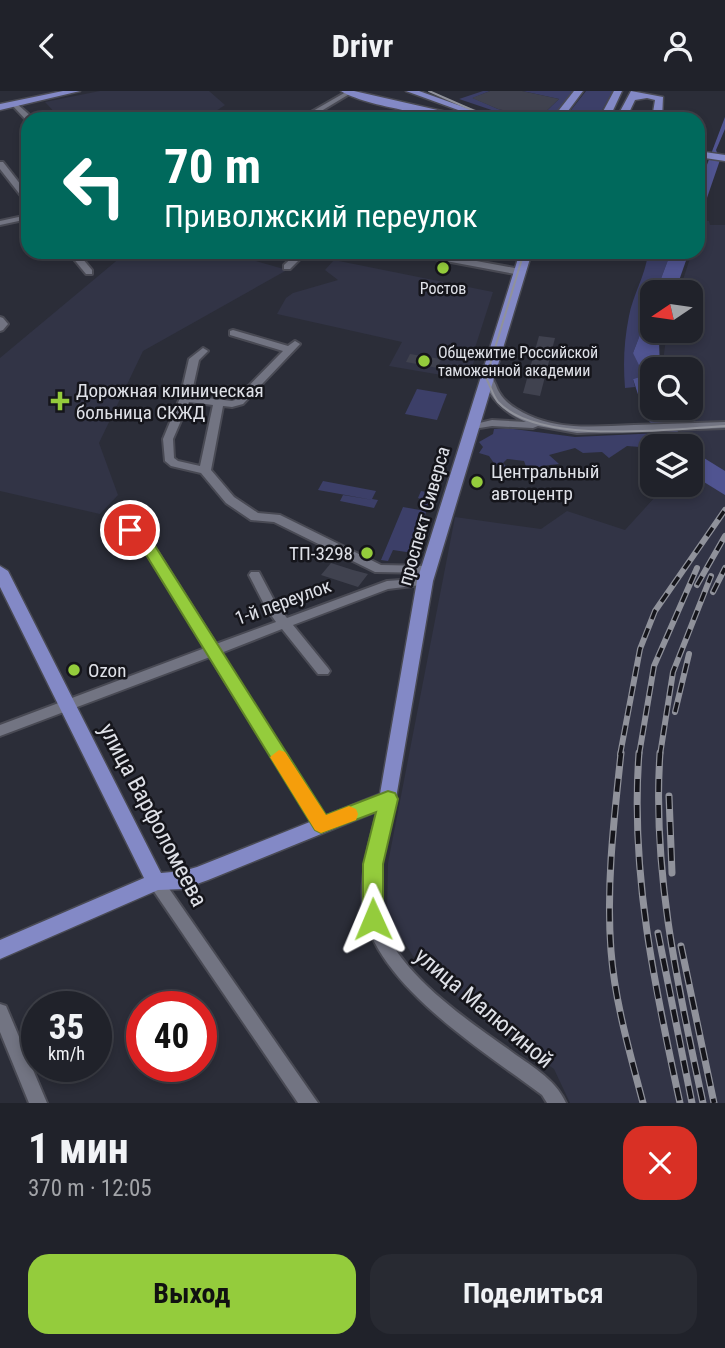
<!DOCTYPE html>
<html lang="ru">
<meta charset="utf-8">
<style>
:root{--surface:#20222a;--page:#282a32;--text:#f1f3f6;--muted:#a2a4a8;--line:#3d3f47;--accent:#94cc3c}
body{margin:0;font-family:"Roboto Condensed",sans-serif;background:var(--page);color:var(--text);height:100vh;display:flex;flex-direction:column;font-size:26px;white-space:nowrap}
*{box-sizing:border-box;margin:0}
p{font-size:23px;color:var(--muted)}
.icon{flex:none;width:38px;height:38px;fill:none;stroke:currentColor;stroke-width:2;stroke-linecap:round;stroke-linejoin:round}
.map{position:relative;height:1012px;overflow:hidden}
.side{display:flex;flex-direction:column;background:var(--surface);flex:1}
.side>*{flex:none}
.guide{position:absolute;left:21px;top:21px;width:684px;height:147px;border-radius:21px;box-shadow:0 4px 10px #0003,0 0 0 2px var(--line);background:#00695c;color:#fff;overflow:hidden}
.needle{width:46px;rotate:257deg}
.fabs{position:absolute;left:640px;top:189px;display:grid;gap:14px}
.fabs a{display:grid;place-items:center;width:63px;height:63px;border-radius:14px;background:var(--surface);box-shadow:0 4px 10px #0003,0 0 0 2px var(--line);font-size:35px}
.speed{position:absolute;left:21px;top:900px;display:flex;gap:14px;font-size:35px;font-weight:700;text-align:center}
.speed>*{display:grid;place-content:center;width:91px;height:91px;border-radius:50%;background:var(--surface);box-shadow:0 4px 10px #0003,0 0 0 2px var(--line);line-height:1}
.speed small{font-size:18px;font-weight:400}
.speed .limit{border:10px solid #d22;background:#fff;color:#111}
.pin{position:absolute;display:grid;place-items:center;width:60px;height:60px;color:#fff;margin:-30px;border:4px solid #fff;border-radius:50%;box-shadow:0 2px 7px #0007}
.me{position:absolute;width:77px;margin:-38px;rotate:359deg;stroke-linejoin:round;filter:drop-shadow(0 0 5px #0008)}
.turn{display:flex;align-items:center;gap:24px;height:147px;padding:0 28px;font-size:32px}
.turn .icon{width:91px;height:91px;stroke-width:2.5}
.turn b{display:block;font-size:49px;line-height:60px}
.round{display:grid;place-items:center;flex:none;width:74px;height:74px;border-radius:21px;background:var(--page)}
.head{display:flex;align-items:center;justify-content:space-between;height:119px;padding:0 28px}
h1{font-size:42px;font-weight:700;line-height:52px}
.action{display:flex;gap:14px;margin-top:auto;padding:14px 28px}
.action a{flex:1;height:80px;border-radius:21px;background:var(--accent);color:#111;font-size:28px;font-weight:700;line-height:80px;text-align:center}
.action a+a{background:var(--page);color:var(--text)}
header{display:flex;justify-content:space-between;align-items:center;height:91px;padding:0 28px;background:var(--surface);font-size:32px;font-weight:700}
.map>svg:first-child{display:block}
</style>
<header><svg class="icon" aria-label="back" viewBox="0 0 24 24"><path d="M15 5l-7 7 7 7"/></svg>Drivr<svg class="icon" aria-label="person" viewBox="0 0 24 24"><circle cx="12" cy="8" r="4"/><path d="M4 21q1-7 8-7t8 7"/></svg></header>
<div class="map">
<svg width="725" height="1012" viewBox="0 0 725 1012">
<rect width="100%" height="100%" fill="#2b2d38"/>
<!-- built -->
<g fill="#323446">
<path d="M100 0H209L225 14 216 20 225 28H61L45 11Z"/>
<path d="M701 129 709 130 710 134H725V1012H570L554 978 481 927 413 865 387 824 388 772 455 426 541 438 567 420 625 439 666 394H691V355L682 345 673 317H691V278H662L667 240H691V201H679L692 161H698Z"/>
<path d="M127 161H224L287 179 143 260 99 352 118 404 100 423 0 400V267Z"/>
<path d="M334 169 493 201 473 263 476 264 470 282 459 281 453 286 389 275 402 251 277 223 286 207 293 202 338 189 325 179Z"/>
</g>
<!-- green -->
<g fill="#3c3f68">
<path d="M483 0H490L473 7 498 18 539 27 559 8 522 0H575L553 28H518L459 8Z"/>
<path d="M586 0H613L597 28H564Z"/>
<path d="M648 161H671L656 201H653V210L633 262 654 278 653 282 633 288 635 296 625 297C623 272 624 250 629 225 633 203 646 184 648 161Z"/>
<path d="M417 298 447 303 437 329 405 323Z"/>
<path d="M507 337 575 346 661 342 670 355 653 357 644 351 640 356 627 355 609 367 602 361 583 362 575 357 549 364 559 373 541 375 548 386 538 387 528 381 524 370 507 368 503 372 510 380 501 382 489 365 479 362 483 356 479 351 493 343 494 338Z"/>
<path d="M323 390 376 400 372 408 378 409 374 417 340 410 343 404 373 409 318 399Z"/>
<path d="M421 400 432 402 413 462 393 459 388 470 381 469 403 416 420 419 424 409 418 407Z"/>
</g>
<!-- water -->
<g fill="#505491">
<path d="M725 26V38L716 59 720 69 698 133 702 87Z"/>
<path d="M671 161H689L675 201H656Z"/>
<path d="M653 210V240H662L659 250 660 278 639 274 633 262Z"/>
<path d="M653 282V317H668L680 346 688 355H670L645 325 633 288Z"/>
<path d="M691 359 725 380V404L691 383Z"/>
</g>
<!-- building -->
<g fill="#40424f">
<path d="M490 0H522L559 8 539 27 498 18 472 7Z"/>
<path d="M539 245 555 247 540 305 523 302Z"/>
<path d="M410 263 441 268 438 277 406 271Z"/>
<path d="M331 472 353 479 368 483 358 496 321 484Z"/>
</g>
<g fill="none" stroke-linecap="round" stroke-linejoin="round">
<defs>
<g id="minor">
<path d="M346 1 351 2 308 28H299Z"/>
<path d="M12 12H16L34 28 27 30 12 14Z"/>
<path d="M0 71H3L28 103V110H25L0 78Z"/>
<path d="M28 124V128L0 134V130Z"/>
<path d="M68 161H77L92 179V183H86Z"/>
<path d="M298 161H307L290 178H284V174Z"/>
<path d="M410 161H428L520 178 524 181 520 184 414 164Z"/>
<path d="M0 226 3 227 8 233 3 239 0 240Z"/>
<path d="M233 239 288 255 295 250 300 253 243 313 232 316 223 315 211 379 234 406 258 422 280 424 381 474 429 475 435 479 433 482 375 481 274 431 251 429 226 412 201 382 171 375 165 370 163 348 180 307 189 268 203 257 208 260 199 269 191 305 232 310 235 309 283 260 230 244V240ZM189 311 213 314 200 375 178 370 174 367 173 348Z"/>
<path d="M488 284C495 288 495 294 499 301 505 312 517 319 528 324 562 340 598 335 634 334 664 333 695 332 725 331V337L577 342 538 335 533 337 492 335 467 339V335L492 329 526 331C505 322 491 309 483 287Z"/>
<path d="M130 435 149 447 216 553 276 531 266 517 249 484 251 481H259L277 515 287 527 387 490 429 487 431 490 429 493 388 498 293 534 328 577 330 580 328 583H318L282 538 221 562 327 730 329 734 327 738 322 740 317 738 210 566 0 645V634L205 557 141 453 124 439Z"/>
<path d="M388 702 393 704 395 708C387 742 375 778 378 814 384 873 463 926 508 958 529 974 555 987 566 1012H547L542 1004C485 961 369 890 363 813 360 778 372 742 381 708L383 704Z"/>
<path d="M156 784 161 786 318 1012H298L151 796 148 791 151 786Z"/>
<path d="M0 913 6 915 47 1012H29L0 941Z"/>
</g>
<g id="major">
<path d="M63 0H80L0 19V13Z"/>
<path d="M341 0H354L477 28C447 28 364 15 341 0Z"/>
<path d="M406 0H419L497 28H483Z"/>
<path d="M574 0H583L562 28H552Z"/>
<path d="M614 0H622L609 28H599Z"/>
<path d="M631 0 663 6 662 28H652L655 9 647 7 635 9 626 28H616Z"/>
<path d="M698 60 725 64V70L698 66Z"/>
<path d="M520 161H532L433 490 395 713 208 789 183 798 158 799 0 868V849L144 787 0 496V475L8 480 161 782 183 780 197 776 380 703 417 490Z"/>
</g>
</defs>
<!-- minor casing -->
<use href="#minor" stroke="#494a54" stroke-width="4"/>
<!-- major casing -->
<use href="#major" stroke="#494a54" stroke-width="3"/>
<!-- minor -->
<use href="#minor" fill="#727482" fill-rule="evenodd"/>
<!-- major -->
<use href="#major" fill="#8389c6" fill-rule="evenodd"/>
<!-- tram -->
<g stroke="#90929b" stroke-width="2">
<path d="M429 0 493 28"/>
<path d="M524 161 486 287C490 294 493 305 498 311 539 355 670 338 725 335"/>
</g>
<defs>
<g id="rail-far1">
<path d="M697 494 725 445"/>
<path d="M713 501 725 477"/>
<path d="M675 621 689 563"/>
<path d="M620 664 640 558 655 520 725 419"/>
<path d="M639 664 654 575 697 477"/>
<path d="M660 664 673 581 711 485"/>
</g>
<g id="rail">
<path d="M621 662C614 728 606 794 611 860 615 912 630 962 643 1012"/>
<path d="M639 662C630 781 655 897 680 1012"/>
<path d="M660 662C652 781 678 896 703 1012"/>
<path d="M669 705 672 782"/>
<path d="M658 842 692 1012"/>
<path d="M681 855 714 1012"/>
</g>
</defs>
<!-- rail-far1 casing -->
<use href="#rail-far1" stroke="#90929b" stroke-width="6"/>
<!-- rail casing -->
<use href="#rail" stroke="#90929b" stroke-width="7"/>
<!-- rail-far1 -->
<use href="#rail-far1" stroke="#15151b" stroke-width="3.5" stroke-dasharray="10" stroke-linecap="butt"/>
<!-- rail -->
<use href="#rail" stroke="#15151b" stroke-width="4.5" stroke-dasharray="13" stroke-linecap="butt"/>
</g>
<!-- route -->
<path fill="#94cc3c" stroke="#608527" stroke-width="2" d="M130 434 150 447 326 724 388 700 395 702 398 708 383 773V828L380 835 373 838 366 835 363 828V773L376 721 321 742 315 739 140 454 122 439Z"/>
<!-- slow -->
<path fill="#f59e0b" d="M279 659 285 661 326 724 349 715 356 718 358 723 356 729 321 742 315 739 270 666Z"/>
<!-- markers -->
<g fill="#94cc3c" stroke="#15151b" stroke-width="2.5">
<circle cx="443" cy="177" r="7"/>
<circle cx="424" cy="270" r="7"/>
<path d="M56.5 299.5h7v7h7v7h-7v7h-7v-7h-7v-7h7z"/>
<circle cx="477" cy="391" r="7"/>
<circle cx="367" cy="462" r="7"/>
<circle cx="74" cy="579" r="7"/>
</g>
<g text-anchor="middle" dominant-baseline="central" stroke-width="5" stroke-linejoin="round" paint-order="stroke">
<!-- far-poi labels -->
<g font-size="16" fill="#dfe1e8" stroke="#15151b">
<text x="443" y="197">Ростов</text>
<text x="438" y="261" text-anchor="start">Общежитие Российской<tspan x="438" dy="18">таможенной академии</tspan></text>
</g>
<!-- poi labels -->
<g font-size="19" fill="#dfe1e8" stroke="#15151b" text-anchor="start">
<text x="76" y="299">Дорожная клиническая<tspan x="76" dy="22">больница СКЖД</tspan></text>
<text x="491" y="380">Центральный<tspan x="491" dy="22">автоцентр</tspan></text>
<text x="353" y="462" text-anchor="end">ТП-3298</text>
<text x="88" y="579">Ozon</text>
</g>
<!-- street labels -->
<g font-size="19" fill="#dfe1e8" stroke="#15151b">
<text transform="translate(424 425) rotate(-74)">проспект Сиверса</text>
<text transform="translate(283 511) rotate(-20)">1-й переулок</text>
</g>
<!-- near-street labels -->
<g font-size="23" fill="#dfe1e8" stroke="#15151b">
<text transform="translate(153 724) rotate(62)">улица Варфоломеева</text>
<text transform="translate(484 917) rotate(40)">улица Малюгиной</text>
</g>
</g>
</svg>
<div class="fabs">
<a><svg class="needle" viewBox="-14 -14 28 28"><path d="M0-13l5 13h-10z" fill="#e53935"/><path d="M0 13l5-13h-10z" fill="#a2a4a8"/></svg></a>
<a><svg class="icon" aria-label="search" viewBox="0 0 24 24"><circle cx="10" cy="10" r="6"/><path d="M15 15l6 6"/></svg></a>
<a><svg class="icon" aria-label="layers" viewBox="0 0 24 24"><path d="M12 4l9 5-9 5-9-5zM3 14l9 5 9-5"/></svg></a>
</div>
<div class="speed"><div>35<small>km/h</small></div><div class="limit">40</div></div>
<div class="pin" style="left:130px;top:439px;background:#d93025"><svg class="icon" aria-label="arrive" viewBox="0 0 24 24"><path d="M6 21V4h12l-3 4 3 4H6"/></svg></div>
<svg class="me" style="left:373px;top:828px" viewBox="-20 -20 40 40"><path d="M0-17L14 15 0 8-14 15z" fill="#94cc3c" stroke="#fff" stroke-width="4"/></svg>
<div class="guide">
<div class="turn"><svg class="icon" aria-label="left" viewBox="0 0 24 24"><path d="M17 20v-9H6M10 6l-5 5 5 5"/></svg><div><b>70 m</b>Приволжский переулок</div></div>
</div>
</div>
<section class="side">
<div class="head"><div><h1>1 мин</h1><p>370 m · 12:05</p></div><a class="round" style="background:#d93025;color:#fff"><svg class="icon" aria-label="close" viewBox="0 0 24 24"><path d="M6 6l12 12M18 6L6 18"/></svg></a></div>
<div class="action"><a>Выход</a><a>Поделиться</a></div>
</section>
